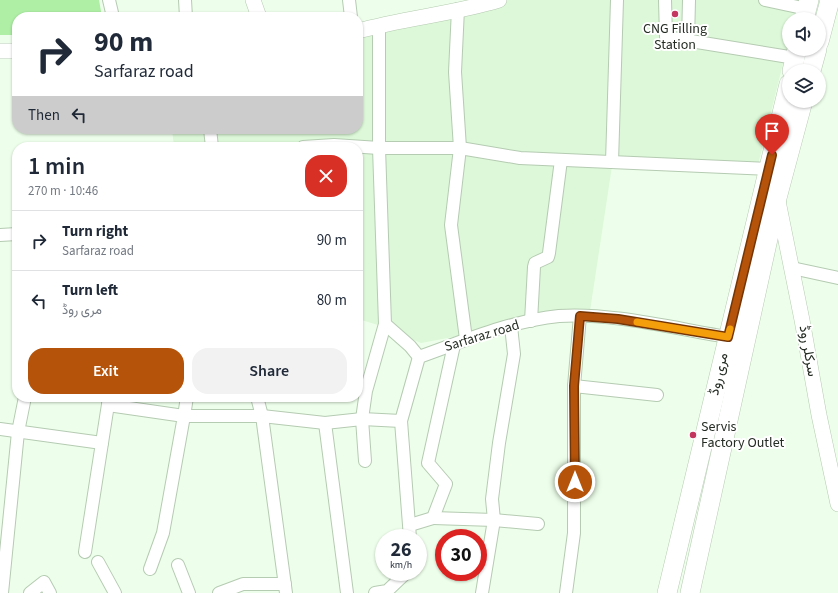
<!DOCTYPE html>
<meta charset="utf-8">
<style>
:root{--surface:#fff;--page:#f2f2f3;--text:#1f2937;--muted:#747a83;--line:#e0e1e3;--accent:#b45309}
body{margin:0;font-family:"Source Sans 3",Vazirmatn,sans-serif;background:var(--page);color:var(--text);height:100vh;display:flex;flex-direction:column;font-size:15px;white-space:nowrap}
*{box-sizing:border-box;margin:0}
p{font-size:13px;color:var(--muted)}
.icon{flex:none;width:22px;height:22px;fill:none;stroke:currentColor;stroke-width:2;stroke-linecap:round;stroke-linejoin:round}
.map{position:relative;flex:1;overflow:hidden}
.details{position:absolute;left:12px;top:142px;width:351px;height:260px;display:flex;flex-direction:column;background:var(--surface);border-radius:16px;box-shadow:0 1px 3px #0004}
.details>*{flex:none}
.guide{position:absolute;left:12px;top:12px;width:351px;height:122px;border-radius:16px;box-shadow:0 1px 3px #0004;background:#fff;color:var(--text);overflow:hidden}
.buttons{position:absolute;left:782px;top:12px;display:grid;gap:8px}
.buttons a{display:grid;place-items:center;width:44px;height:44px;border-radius:50%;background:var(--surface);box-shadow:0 1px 3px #0004;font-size:20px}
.speed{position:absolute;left:375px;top:529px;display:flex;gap:8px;font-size:20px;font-weight:700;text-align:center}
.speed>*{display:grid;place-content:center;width:52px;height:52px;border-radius:50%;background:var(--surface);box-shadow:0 1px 3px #0004;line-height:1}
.speed small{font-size:10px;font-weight:400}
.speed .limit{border:6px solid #d22;background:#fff;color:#111}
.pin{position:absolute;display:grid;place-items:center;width:34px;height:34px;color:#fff;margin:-41px -17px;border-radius:50% 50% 50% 0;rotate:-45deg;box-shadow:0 0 4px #0007}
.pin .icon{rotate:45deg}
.me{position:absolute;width:44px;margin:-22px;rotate:0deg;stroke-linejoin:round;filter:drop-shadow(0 0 3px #0008)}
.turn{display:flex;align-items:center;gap:14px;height:84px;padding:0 16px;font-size:18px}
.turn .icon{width:52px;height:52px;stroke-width:2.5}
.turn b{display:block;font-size:28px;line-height:34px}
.then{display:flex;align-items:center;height:38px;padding:0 16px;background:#0003;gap:8px;font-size:15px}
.round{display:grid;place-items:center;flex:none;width:42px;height:42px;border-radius:16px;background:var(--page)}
.headline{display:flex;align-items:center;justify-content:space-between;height:68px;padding:0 16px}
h1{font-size:24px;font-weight:600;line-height:30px}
.button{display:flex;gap:8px;margin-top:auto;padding:8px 16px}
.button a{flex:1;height:46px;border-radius:16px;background:var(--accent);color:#fff;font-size:16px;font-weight:600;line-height:46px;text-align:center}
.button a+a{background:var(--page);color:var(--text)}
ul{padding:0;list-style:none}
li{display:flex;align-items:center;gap:12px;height:60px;padding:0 16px;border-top:1px solid var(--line)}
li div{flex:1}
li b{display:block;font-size:15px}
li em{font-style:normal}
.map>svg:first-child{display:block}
</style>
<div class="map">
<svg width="838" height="593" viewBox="0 0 838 593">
<rect width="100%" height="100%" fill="#edffea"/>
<!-- built -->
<path fill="#dcf8d8" d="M505 0H798L794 19H789V39L757 169 612 166 590 311 421 343 378 325 358 319V147H174L172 129H358V30Z"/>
<!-- green -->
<path fill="#aeeea5" d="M0 0H99L102 17H17V35H0Z"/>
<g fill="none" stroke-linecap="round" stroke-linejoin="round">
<defs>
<g id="minor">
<path d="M109 0 113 17"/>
<path d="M185 0 186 17"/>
<path d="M349 0 351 17"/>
<path d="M665 0 666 37 795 58"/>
<path d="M765 0 807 9"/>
<path d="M458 9 455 72 460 148 451 225 466 339"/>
<path d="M379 26V148L385 324 410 346 419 357"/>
<path d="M688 41 689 0"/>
<path d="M210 129 212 147"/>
<path d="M303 147 334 145 379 148H460L520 158 768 169"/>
<path d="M612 162 617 0"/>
<path d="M0 235 17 234"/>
<path d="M792 268 838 278"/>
<path d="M531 321 534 267 535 263 548 257 549 253 561 160"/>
<path d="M574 386 580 316"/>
<path d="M187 397 184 416H262L325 423 362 419 401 421"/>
<path d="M257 397 262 416 286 593"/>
<path d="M108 405 184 416 163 533 150 569"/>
<path d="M325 423 347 593"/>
<path d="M0 429 102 443"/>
<path d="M365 461 362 419 366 391 385 324"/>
<path d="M433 518 494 520 538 524"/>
<path d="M410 525 433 518 446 484 428 463 454 345"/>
<path d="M410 538 401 421 419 357C464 341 510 321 559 316 609 312 677 329 728 337"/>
<path d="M85 552 109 398"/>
<path d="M98 562 115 593"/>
<path d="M178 565 189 593"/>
<path d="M2 593 18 432 25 397"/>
<path d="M30 593 44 582 50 593"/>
<path d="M219 593 243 584H285"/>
<path d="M375 593 387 591 407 572"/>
<path d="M482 593 494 520 492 499 499 443 514 354 511 326"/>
<path d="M566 593 574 533V386L657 395"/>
</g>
<g id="tertiary">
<path d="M253 0 259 17"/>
<path d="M358 31C404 18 453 14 499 0"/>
<path d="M0 51H17"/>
<path d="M778 201 802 320 819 415 838 504"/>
</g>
<g id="primary">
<path d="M804 19 809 0"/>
<path d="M819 42 830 0"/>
<path d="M792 71 797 49"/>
<path d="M811 71 817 49"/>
<path d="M667 593 789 84"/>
<path d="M690 593 777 198 803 101"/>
</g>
</defs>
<!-- minor casing -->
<use href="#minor" stroke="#b5cbb2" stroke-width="14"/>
<!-- tertiary casing -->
<use href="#tertiary" stroke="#b5cbb2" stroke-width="16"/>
<!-- primary casing -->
<use href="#primary" stroke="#b5cbb2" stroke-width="20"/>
<!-- minor -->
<use href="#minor" stroke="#fff" stroke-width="12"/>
<!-- tertiary -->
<use href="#tertiary" stroke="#fff" stroke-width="15"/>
<!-- primary -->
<use href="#primary" stroke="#fff" stroke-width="19"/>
</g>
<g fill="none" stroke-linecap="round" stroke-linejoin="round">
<defs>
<path id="route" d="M575 482 574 386 580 316 618 319 728 337 772 155"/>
</defs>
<!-- route casing -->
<use href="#route" stroke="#753606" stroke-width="10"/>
<!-- route -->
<use href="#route" stroke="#b45309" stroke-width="7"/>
<!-- slow -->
<path stroke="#f59e0b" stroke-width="7" d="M637 322 728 337 730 329"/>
</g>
<!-- markers -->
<g fill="#c4365f" stroke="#fff" stroke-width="1.5">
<circle cx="675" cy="14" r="4"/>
<circle cx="693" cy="435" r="4"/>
</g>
<g text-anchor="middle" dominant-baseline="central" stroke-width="4" stroke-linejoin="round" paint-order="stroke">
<!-- poi labels -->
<g font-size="14" fill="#242c23" stroke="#fff">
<text x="675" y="29">CNG Filling<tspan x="675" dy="16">Station</tspan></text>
<text x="701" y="427" text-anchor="start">Servis<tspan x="701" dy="16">Factory Outlet</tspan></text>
</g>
<!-- street labels -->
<g font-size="14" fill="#242c23" stroke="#fff">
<text transform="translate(482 336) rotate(-17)">Sarfaraz road</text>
<text transform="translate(808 351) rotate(80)">سرکلر روڈ</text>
<text transform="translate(719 374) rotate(-77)">مری روڈ</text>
</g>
</g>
</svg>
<div class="buttons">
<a><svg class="icon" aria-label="sound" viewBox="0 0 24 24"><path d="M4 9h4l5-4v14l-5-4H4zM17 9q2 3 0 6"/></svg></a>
<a><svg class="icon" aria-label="layers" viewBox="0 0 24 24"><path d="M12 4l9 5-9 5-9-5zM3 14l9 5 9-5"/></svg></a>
</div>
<div class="speed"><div>26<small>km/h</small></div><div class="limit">30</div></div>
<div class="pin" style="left:772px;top:155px;background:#d93025"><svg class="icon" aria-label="arrive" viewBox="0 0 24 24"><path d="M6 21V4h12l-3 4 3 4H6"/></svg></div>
<svg class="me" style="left:575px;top:482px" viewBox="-20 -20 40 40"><circle r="17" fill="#b45309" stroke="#fff" stroke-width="3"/><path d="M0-11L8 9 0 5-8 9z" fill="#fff"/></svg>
<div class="guide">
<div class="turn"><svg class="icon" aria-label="right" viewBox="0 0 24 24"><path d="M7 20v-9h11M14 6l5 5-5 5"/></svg><div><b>90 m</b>Sarfaraz road</div></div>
<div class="then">Then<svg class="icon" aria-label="left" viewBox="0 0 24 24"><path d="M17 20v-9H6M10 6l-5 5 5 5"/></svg></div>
</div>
<section class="details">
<div class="headline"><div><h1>1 min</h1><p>270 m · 10:46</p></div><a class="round" style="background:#d93025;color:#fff"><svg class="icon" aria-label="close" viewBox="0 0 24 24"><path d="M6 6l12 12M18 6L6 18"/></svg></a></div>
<ul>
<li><svg class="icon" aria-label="right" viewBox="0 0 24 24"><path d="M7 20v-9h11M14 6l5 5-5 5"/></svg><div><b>Turn right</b><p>Sarfaraz road</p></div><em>90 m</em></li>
<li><svg class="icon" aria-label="left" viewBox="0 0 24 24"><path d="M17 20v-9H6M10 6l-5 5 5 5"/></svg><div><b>Turn left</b><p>مری روڈ</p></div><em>80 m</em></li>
</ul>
<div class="button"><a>Exit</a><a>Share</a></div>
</section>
</div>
